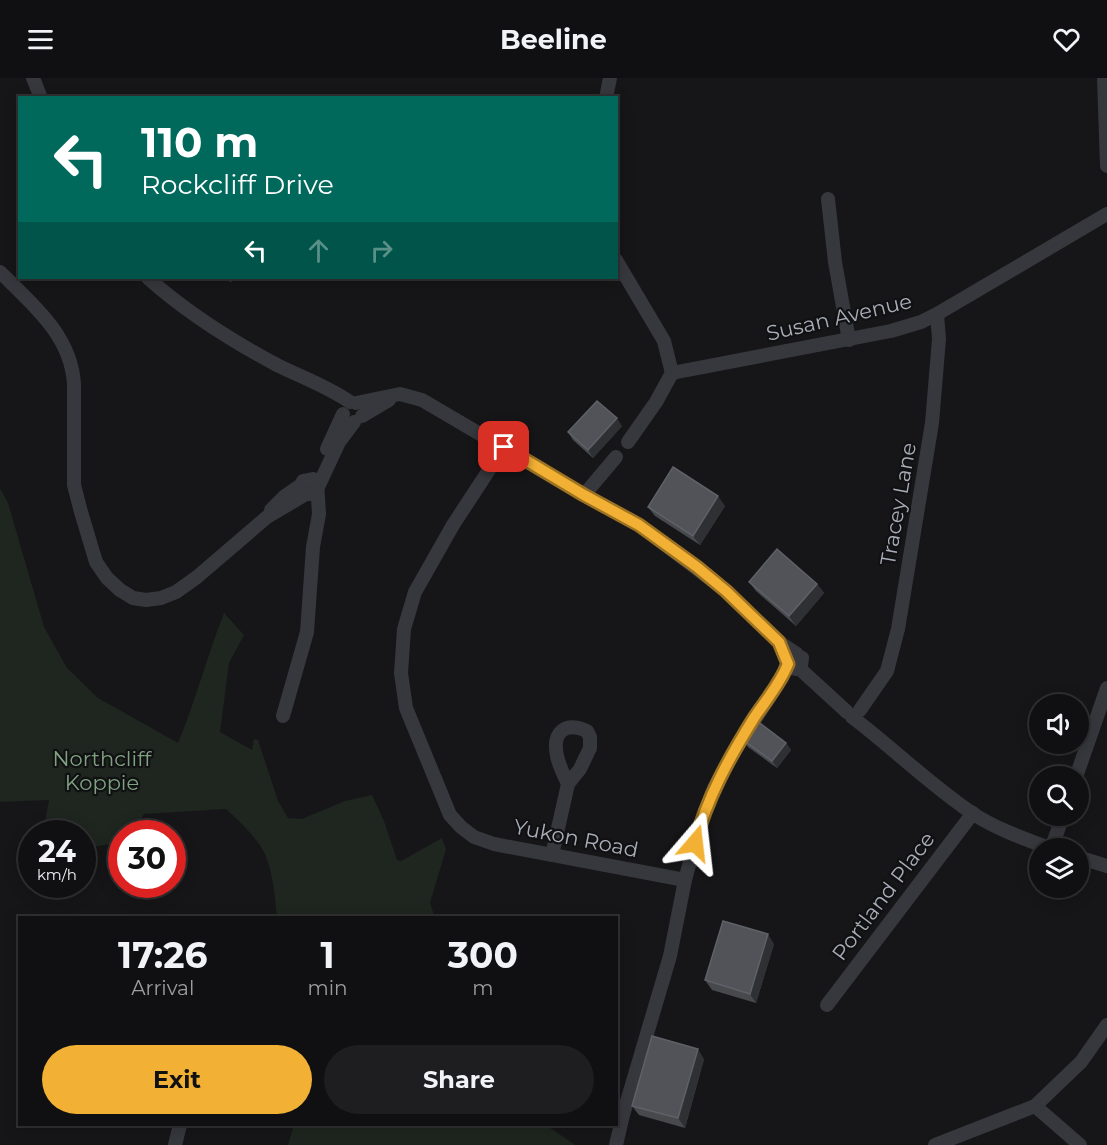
<!DOCTYPE html>
<style>
:root{--surface:#101012;--page:#1e1e20;--text:#f1f3f6;--muted:#9c9d9f;--line:#303032;--accent:#f2b134}
body{margin:0;font-family:Montserrat,sans-serif;background:var(--page);color:var(--text);height:100vh;display:flex;flex-direction:column;font-size:22px;white-space:nowrap}
*{box-sizing:border-box;margin:0}
p{font-size:20px;color:var(--muted)}
.icon{flex:none;width:33px;height:33px;fill:none;stroke:currentColor;stroke-width:2;stroke-linecap:round;stroke-linejoin:round}
.map{position:relative;flex:1;overflow:hidden}
.sheet{position:absolute;left:18px;top:838px;width:600px;height:210px;display:flex;flex-direction:column;background:var(--surface);border-radius:0px;box-shadow:0 3px 15px #0003,0 0 0 2px var(--line)}
.sheet>*{flex:none}
.hud{position:absolute;left:18px;top:18px;width:600px;height:183px;border-radius:0px;box-shadow:0 3px 15px #0003,0 0 0 2px var(--line);background:#00695c;color:#fff;overflow:hidden}
.fabs{position:absolute;left:1029px;top:616px;display:grid;gap:12px}
.fabs a{display:grid;place-items:center;width:60px;height:60px;border-radius:50%;background:var(--surface);box-shadow:0 3px 15px #0003,0 0 0 2px var(--line);font-size:30px}
.speed{position:absolute;left:18px;top:742px;display:flex;gap:12px;font-size:30px;font-weight:700;text-align:center}
.speed>*{display:grid;place-content:center;width:78px;height:78px;border-radius:50%;background:var(--surface);box-shadow:0 3px 15px #0003,0 0 0 2px var(--line);line-height:1}
.speed small{font-size:15px;font-weight:400}
.speed .limit{border:9px solid #d22;background:#fff;color:#111}
.pin{position:absolute;display:grid;place-items:center;width:51px;height:51px;color:#fff;margin:-26px;border-radius:12px;box-shadow:0 3px 9px #0006}
.me{position:absolute;width:66px;margin:-33px;rotate:17deg;stroke-linejoin:round;filter:drop-shadow(0 0 4px #0008)}
.turn{display:flex;align-items:center;gap:21px;height:126px;padding:0 24px;font-size:27px}
.turn .icon{width:78px;height:78px;stroke-width:2.5}
.turn b{display:block;font-size:42px;line-height:51px}
.lanes{display:flex;align-items:center;height:57px;padding:0 24px;background:#0003;justify-content:center;gap:30px;direction:ltr}
.lanes .off{opacity:.35}
.eta{display:flex;justify-content:space-evenly;align-items:center;height:102px;text-align:center}
.eta b{font-size:36px;font-weight:700;line-height:42px}
.button{display:flex;gap:12px;margin-top:auto;padding:12px 24px}
.button a{flex:1;height:69px;border-radius:36px;background:var(--accent);color:#111;font-size:24px;font-weight:700;line-height:69px;text-align:center}
.button a+a{background:var(--page);color:var(--text)}
header{display:flex;justify-content:space-between;align-items:center;height:78px;padding:0 24px;background:var(--surface);font-size:27px;font-weight:700}
.map>svg:first-child{display:block}
</style>
<header><svg class="icon" aria-label="menu" viewBox="0 0 24 24"><path d="M4 6h16M4 12h16M4 18h16"/></svg>Beeline<svg class="icon" aria-label="heart" viewBox="0 0 24 24"><path d="M12 20l-8-8c-3-5 5-10 8-4 3-6 11-1 8 4z"/></svg></header>
<div class="map">
<svg width="1107" height="1067" viewBox="0 0 1107 1067">
<rect width="100%" height="100%" fill="#161618"/>
<!-- green -->
<g fill="#1e261f">
<path d="M0 410 8 425 44 549 67 590 98 620 178 665C196 622 207 578 224 535L244 557 229 585 220 654 252 672 254 661 258 662 278 723 288 740 302 741 345 723 372 717 384 743 397 782 401 783 442 760 446 771 430 825 435 840H277C275 818 273 794 264 774 257 760 237 741 226 731L144 736 131 756H122L121 764 83 771 82 756H43L49 722 0 724Z"/>
<path d="M294 1047H546L575 1067H288Z"/>
</g>
<g fill="none" stroke-linecap="round" stroke-linejoin="round">
<!-- street -->
<g stroke="#37383d" stroke-width="14">
<path d="M33 0 41 20"/>
<path d="M1104 0 1107 88"/>
<path d="M606 20 610 0"/>
<path d="M828 121 835 184 849 262"/>
<path d="M616 182 664 263 672 295"/>
<path d="M0 194C33 227 71 257 74 306V407L81 434 96 484 107 500 120 512 133 520 146 522 161 520 176 514 197 499 267 439 306 416"/>
<path d="M148 200C186 234 232 263 277 287 301 299 327 308 350 324"/>
<path d="M672 295 891 253 921 244 937 236 1107 136"/>
<path d="M356 325 400 316 422 322 584 417 639 447 726 513 779 564 797 576"/>
<path d="M362 338 389 322"/>
<path d="M628 364 656 324 672 295"/>
<path d="M504 369 453 447 415 514 404 551 401 595 406 630 450 737 461 749 474 759 494 766 685 802"/>
<path d="M327 371 343 336"/>
<path d="M318 409 339 364 354 344"/>
<path d="M584 417 616 379"/>
<path d="M271 432 285 418 301 407"/>
<path d="M799 590 847 634"/>
<path d="M860 632 887 593 898 551 932 345 939 261 937 236"/>
<path d="M283 638 307 554 313 469 319 436 317 404 313 401 303 403C300 408 301 412 306 416H313L316 414"/>
<path d="M852 639C893 670 929 706 972 735 996 751 1025 761 1052 771"/>
<path d="M1076 699 1107 610"/>
<path d="M1051 771 1063 738"/>
<path d="M552 777 568 706 580 691 590 670V659L587 653C565 643 552 654 557 678 559 688 564 697 568 706"/>
<path d="M1078 779 1107 788"/>
<path d="M827 927 973 735"/>
<path d="M1035 1028 1080 1067"/>
<path d="M175 1067 180 1047"/>
<path d="M616 1067 623 1037 670 878 685 802 700 747 714 710 735 672 782 600 789 579 794 576 802 580 801 588 796 591 791 590 788 586"/>
<path d="M935 1067 1035 1028 1081 984 1107 947"/>
</g>
</g>
<!-- wall -->
<g fill="#47494d">
<path d="M221 200H233L231 204Z"/>
<path d="M622 348 593 380 573 362 568 354Z"/>
<path d="M725 428 700 467 655 438 648 429Z"/>
<path d="M749 504 817 506 824 515 796 548 756 513Z"/>
<path d="M743 662 786 665 791 672 777 690 748 669Z"/>
<path d="M774 866 756 925 712 912 705 902Z"/>
<path d="M704 981 685 1050 639 1037 632 1028Z"/>
</g>
<!-- shaded-wall -->
<g fill="#2f3033">
<path d="M227 200H233L231 204Z"/>
<path d="M617 340 622 348 593 380 588 372Z"/>
<path d="M718 418 725 428 700 467 693 458Z"/>
<path d="M817 506 824 515 796 548 789 538Z"/>
<path d="M786 665 791 672 777 690 772 683Z"/>
<path d="M768 856 774 866 756 925 750 916Z"/>
<path d="M698 971 704 981 685 1050 678 1040Z"/>
</g>
<!-- building -->
<g fill="#525359" stroke="#5f6168" stroke-width="1.5">
<path d="M597 323 617 340 588 372 568 354Z"/>
<path d="M673 389 718 418 693 458 648 429Z"/>
<path d="M777 471 817 506 789 538 749 504Z"/>
<path d="M756 642 786 665 772 683 743 662Z"/>
<path d="M723 843 768 856 750 916 705 902Z"/>
<path d="M652 958 698 971 678 1040 632 1028Z"/>
</g>
<g fill="none" stroke-linecap="round" stroke-linejoin="round">
<defs>
<path id="route" d="M504 369 584 417 639 447 697 489 726 513 779 564 788 586C780 606 766 622 754 640 729 680 707 720 695 765"/>
</defs>
<!-- route casing -->
<use href="#route" stroke="#9d7322" stroke-width="15"/>
<!-- route -->
<use href="#route" stroke="#f2b134" stroke-width="10"/>
</g>
<g text-anchor="middle" dominant-baseline="central" stroke-width="4.5" stroke-linejoin="round" paint-order="stroke">
<!-- street labels -->
<g font-size="21" fill="#a8adb8" stroke="#111113">
<text transform="translate(839 239) rotate(-13)">Susan Avenue</text>
<text transform="translate(898 426) rotate(-80)">Tracey Lane</text>
<text transform="translate(576 760) rotate(11)">Yukon Road</text>
<text transform="translate(883 818) rotate(-53)">Portland Place</text>
</g>
<!-- park labels -->
<g font-size="21" fill="#7fa381" stroke="#111113">
<text x="102" y="680">Northcliff<tspan x="102" dy="24">Koppie</tspan></text>
</g>
</g>
</svg>
<div class="fabs">
<a><svg class="icon" aria-label="sound" viewBox="0 0 24 24"><path d="M4 9h4l5-4v14l-5-4H4zM17 9q2 3 0 6"/></svg></a>
<a><svg class="icon" aria-label="search" viewBox="0 0 24 24"><circle cx="10" cy="10" r="6"/><path d="M15 15l6 6"/></svg></a>
<a><svg class="icon" aria-label="layers" viewBox="0 0 24 24"><path d="M12 4l9 5-9 5-9-5zM3 14l9 5 9-5"/></svg></a>
</div>
<div class="speed"><div>24<small>km/h</small></div><div class="limit">30</div></div>
<div class="pin" style="left:504px;top:369px;background:#d93025"><svg class="icon" aria-label="arrive" viewBox="0 0 24 24"><path d="M6 21V4h12l-3 4 3 4H6"/></svg></div>
<svg class="me" style="left:695px;top:765px" viewBox="-20 -20 40 40"><path d="M0-17L14 15 0 8-14 15z" fill="#f2b134" stroke="#fff" stroke-width="4"/></svg>
<div class="hud">
<div class="turn"><svg class="icon" aria-label="left" viewBox="0 0 24 24"><path d="M17 20v-9H6M10 6l-5 5 5 5"/></svg><div><b>110 m</b>Rockcliff Drive</div></div>
<div class="lanes"><svg class="icon" aria-label="left" viewBox="0 0 24 24"><path d="M17 20v-9H6M10 6l-5 5 5 5"/></svg><svg class="icon off" aria-label="ahead" viewBox="0 0 24 24"><path d="M12 20V5M6 11l6-6 6 6"/></svg><svg class="icon off" aria-label="right" viewBox="0 0 24 24"><path d="M7 20v-9h11M14 6l5 5-5 5"/></svg></div>
</div>
<section class="sheet">
<div class="eta">
<div><b>17:26</b><p>Arrival</p></div>
<div><b>1</b><p>min</p></div>
<div><b>300</b><p>m</p></div>
</div>
<div class="button"><a>Exit</a><a>Share</a></div>
</section>
</div>
